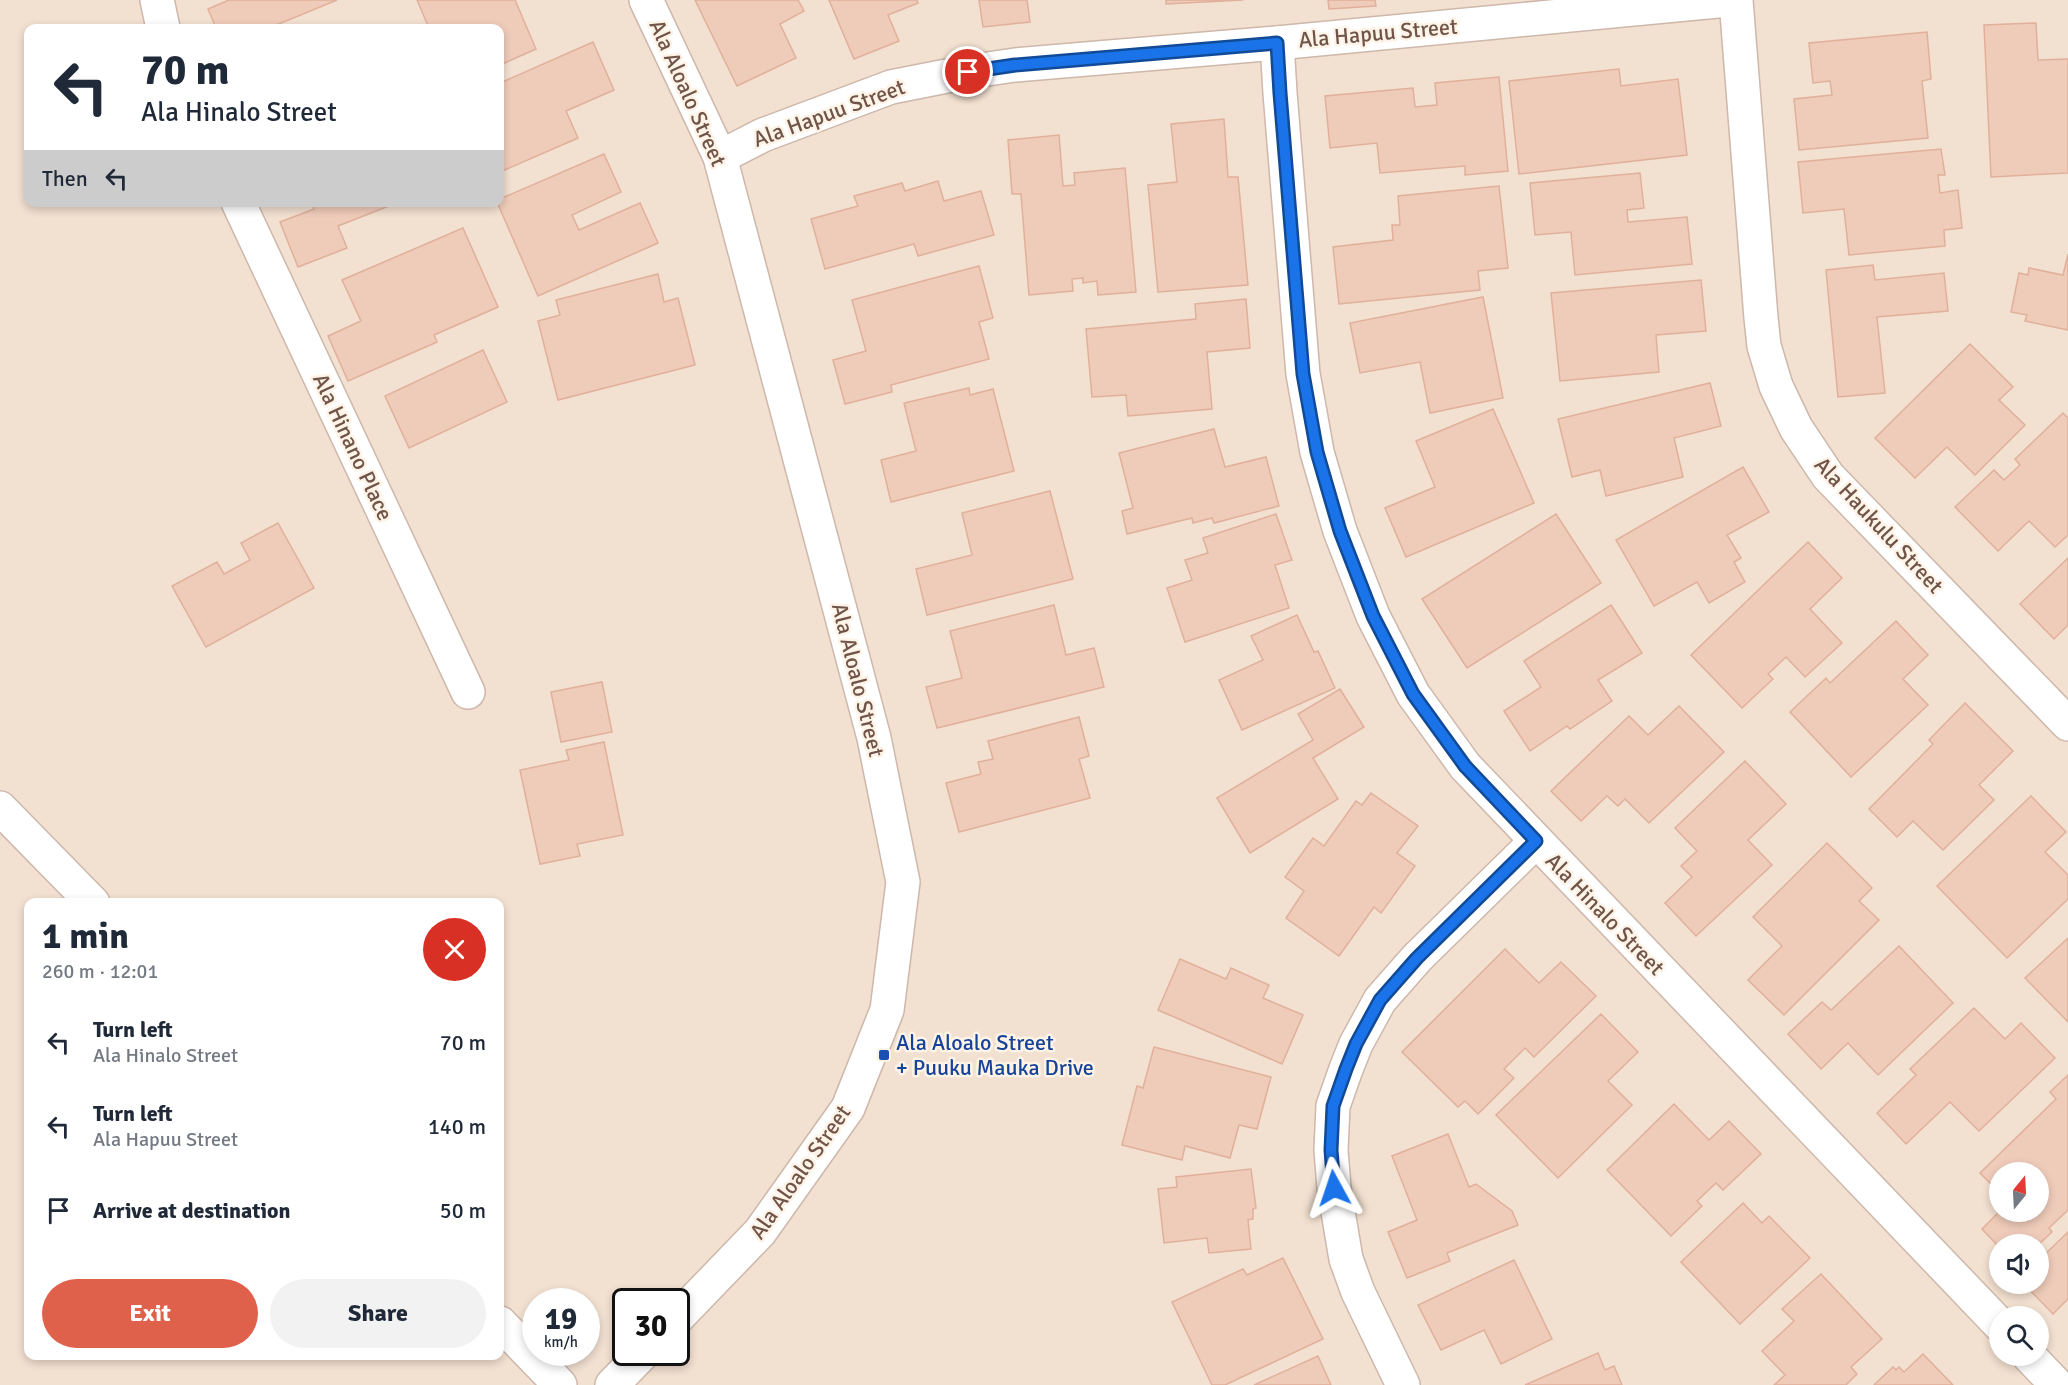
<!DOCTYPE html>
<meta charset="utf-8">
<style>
:root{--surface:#fff;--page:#f2f2f3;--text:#1f2937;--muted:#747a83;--accent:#e0614b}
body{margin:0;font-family:Signika,sans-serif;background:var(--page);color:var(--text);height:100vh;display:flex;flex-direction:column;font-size:22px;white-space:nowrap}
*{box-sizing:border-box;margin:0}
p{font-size:20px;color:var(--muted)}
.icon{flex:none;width:33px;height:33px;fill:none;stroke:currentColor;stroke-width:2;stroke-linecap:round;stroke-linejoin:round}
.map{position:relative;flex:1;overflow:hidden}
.drawer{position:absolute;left:24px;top:898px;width:480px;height:462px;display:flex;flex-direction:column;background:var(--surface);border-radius:12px;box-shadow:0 3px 9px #0003}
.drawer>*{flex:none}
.hud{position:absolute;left:24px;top:24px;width:480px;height:183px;border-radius:12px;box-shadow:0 3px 9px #0003;background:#fff;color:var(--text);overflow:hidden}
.needle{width:39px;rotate:18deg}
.fabs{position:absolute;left:1989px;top:1162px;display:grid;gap:12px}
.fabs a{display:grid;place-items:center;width:60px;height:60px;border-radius:50%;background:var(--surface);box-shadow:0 3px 9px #0003;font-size:30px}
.speed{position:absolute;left:522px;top:1288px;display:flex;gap:12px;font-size:30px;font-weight:700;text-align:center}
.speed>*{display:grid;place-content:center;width:78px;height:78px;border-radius:50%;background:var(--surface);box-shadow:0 3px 9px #0003;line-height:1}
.speed small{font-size:15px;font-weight:400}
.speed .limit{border:3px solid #111;border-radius:9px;background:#fff;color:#111}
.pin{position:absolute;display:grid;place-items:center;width:51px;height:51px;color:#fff;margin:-26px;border:3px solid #fff;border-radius:50%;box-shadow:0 2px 6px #0007}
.me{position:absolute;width:66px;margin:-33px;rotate:355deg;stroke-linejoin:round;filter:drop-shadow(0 0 4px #0008)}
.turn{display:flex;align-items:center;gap:21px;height:126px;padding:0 18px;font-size:27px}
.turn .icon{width:78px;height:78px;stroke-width:2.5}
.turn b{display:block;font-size:42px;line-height:51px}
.then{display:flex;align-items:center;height:57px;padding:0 18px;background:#0003;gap:12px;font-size:22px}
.round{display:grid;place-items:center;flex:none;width:63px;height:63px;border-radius:32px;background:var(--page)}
.headline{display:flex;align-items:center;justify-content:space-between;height:102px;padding:0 18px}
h1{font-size:36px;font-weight:800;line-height:45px}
.action{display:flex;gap:12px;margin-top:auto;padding:12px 18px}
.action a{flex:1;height:69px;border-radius:36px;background:var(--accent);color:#fff;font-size:24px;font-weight:800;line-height:69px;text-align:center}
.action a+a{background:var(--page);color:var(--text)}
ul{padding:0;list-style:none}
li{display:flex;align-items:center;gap:18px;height:84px;padding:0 18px}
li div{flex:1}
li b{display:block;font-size:22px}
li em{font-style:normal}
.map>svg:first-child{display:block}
</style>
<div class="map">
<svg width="2068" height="1385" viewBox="0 0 2068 1385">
<rect width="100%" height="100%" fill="#fbefe1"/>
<!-- residential -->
<path fill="#f2e0d0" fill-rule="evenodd" d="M0 0H2068V1385H0ZM28 28H500V202H28ZM28 903H500V1356H28ZM2000 1173H2038V1212H2000ZM2000 1245H2038V1284H2000ZM536 1302H586V1353H536ZM626 1302H676V1353H626ZM2000 1317H2038V1356H2000Z"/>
<!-- building -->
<g fill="#efcbba" stroke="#e1b09b" stroke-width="1.5">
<path d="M229 0H337L269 28H216L208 9Z"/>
<path d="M417 0H515L536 49 500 65V28H429Z"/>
<path d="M695 0H798L804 11 780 24 796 58 737 86Z"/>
<path d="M829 0H917L918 3 888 15 899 41 854 59Z"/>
<path d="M979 0H1027L1030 22 983 27Z"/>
<path d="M1166 0H1243L1166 4Z"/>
<path d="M1328 0H1375L1376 6 1329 9Z"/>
<path d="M2036 23 2038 60 2068 59V173L1991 177 1984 25Z"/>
<path d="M1927 32 1931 79 1922 81 1928 138 1799 150 1794 99 1832 95 1830 81 1813 83 1809 43Z"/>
<path d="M593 42 614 90 566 111 578 138 500 172V83Z"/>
<path d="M1619 69 1621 86 1678 79 1687 155 1519 174 1509 81Z"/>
<path d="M1499 77 1508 171 1465 175V166L1380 173 1377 143 1330 148 1325 96 1413 88 1415 107 1437 105 1435 83Z"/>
<path d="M1224 119 1228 177H1238L1248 285 1158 292 1148 185 1177 182 1171 124Z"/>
<path d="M1059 135 1063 186 1075 185 1074 173 1125 168 1136 292 1098 295 1097 281 1083 283V278L1072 279 1073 291 1029 295 1021 194H1012L1008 140Z"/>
<path d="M1941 149 1945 175H1938L1940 193 1958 190 1962 228 1944 230 1945 246 1849 255 1844 209 1803 213 1798 162Z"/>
<path d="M604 154 621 192 572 215 579 230 640 203 658 243 538 296 497 202H500V199Z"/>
<path d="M1640 173 1644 208 1627 210 1628 222 1687 217 1692 264 1575 275 1571 232 1535 235 1530 183Z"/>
<path d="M938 181 944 201 981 191 994 235 918 256 914 244 825 269 811 219 858 206 854 196 902 183 905 191Z"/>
<path d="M1499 186 1508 268 1478 271 1480 290 1339 304 1333 247 1393 240 1392 225H1400L1398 196Z"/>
<path d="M311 202H399L338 226 347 248 298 267 280 222 314 209Z"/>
<path d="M463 228 498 307 434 335 437 342 348 381 328 336 361 321 342 280Z"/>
<path d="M2068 254V330L2025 321 2027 315 2011 312 2019 273 2028 275 2029 268 2063 275Z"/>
<path d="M1873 265 1875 280 1944 273 1948 311 1877 317 1885 393 1838 397 1826 270Z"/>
<path d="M979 266 993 318 979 322 989 359 891 385 892 392 845 404 833 360 866 351 852 300Z"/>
<path d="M658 274 664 302 678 298 695 365 558 400 538 321 560 315 556 300Z"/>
<path d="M1701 280 1706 331 1656 335 1659 372 1560 381 1551 293Z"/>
<path d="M1483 297 1503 398 1430 413 1420 362 1360 373 1350 323Z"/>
<path d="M1246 299 1250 348 1207 352 1212 409 1128 416 1126 395 1092 397 1086 329 1196 319 1195 304Z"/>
<path d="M1970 344 2013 387 1999 400 2025 425 1975 475 1947 447 1915 478 1875 438Z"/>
<path d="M483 350 507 402 409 448 385 396Z"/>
<path d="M1710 383 1721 426 1674 438 1683 477 1606 496 1600 470 1572 477 1558 419Z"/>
<path d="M969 388 970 395 993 389 1014 471 891 502 881 460 916 451 904 403Z"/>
<path d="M1493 409 1534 503 1406 557 1385 508 1435 487 1416 441Z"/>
<path d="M2063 413 2068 418V535L2055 547 2029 521 1998 551 1955 507 1994 470 2004 480 2020 465 2015 459Z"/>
<path d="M1214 429 1225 467 1266 457 1279 506 1214 523 1212 518 1193 523 1192 518 1127 534 1122 511 1133 508 1119 453Z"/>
<path d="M1743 467 1769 512 1727 535 1741 558 1734 562 1745 582 1709 603 1697 582 1654 606 1616 540Z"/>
<path d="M1050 491 1073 579 927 615 916 569 972 555 962 513Z"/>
<path d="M1276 514 1292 560 1275 565 1289 608 1185 642 1167 588 1192 580 1185 560 1208 553 1203 538Z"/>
<path d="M1556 514 1601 583 1467 668 1422 599Z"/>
<path d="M278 523 314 588 206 647 172 586 217 562 224 574 250 560 241 543Z"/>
<path d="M1808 542 1842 578 1810 609 1842 643 1805 677 1786 657 1768 674 1773 679 1742 708 1691 655Z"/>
<path d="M2068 558V625L2054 639 2020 604Z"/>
<path d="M1054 605 1066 655 1094 648 1104 687 937 728 926 687 962 678 950 631Z"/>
<path d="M1611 605 1642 653 1598 680 1612 701 1570 729 1567 726 1530 751 1504 711 1541 687 1524 661Z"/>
<path d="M1297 615 1314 652 1318 651 1335 688 1242 730 1219 680 1263 660 1251 636Z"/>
<path d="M1896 621 1928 655 1903 679 1928 705 1851 777 1790 712 1826 678 1830 683Z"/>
<path d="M602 682 612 732 561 742 551 692Z"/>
<path d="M1340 689 1364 727 1313 758 1338 799 1250 853 1217 798 1313 740 1298 714Z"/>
<path d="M1965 703 2013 751 1979 785 1994 800 1943 850 1913 821 1897 837 1869 809 1933 744 1929 740Z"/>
<path d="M1679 706 1724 752 1649 823 1625 799 1618 806 1607 796 1581 821 1551 791 1629 716 1648 735Z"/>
<path d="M1079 717 1089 756 1079 759 1090 798 959 832 946 783 981 774 978 762 993 759 988 741Z"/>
<path d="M604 742 623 835 577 844 580 856 540 864 520 770 569 760 566 750Z"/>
<path d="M1745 761 1786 804 1748 840 1772 865 1696 936 1665 903 1692 877 1681 866 1697 851 1675 828Z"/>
<path d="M1371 793 1418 826 1397 853 1415 866 1381 913 1374 907 1339 956 1286 918 1304 891 1285 877 1313 838 1324 846 1356 801 1362 805Z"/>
<path d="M2031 796 2066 832 2045 852 2068 875V899L2007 958 1937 886Z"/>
<path d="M1827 843 1872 888 1859 901 1879 920 1784 1015 1748 980 1782 946 1753 917Z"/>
<path d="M2068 938V1022L2025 978Z"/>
<path d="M1899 946 1953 1003 1878 1075 1848 1043 1821 1069 1788 1034 1822 1002 1831 1010Z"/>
<path d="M1505 949 1539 983 1561 962 1596 996 1534 1057 1525 1048 1504 1069 1514 1078 1478 1114 1465 1101 1458 1107 1402 1052Z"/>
<path d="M1180 959 1226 979 1231 968 1269 985 1263 998 1303 1015 1282 1064 1158 1010Z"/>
<path d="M1974 1008 2005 1039 2021 1023 2055 1058 1979 1131 1950 1102 1906 1144 1877 1113 1916 1075 1910 1069Z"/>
<path d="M1601 1014 1638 1052 1608 1081 1632 1105 1558 1178 1496 1115Z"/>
<path d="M1154 1047 1271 1077 1257 1129 1239 1125 1230 1158 1185 1146 1182 1160 1122 1145 1137 1086 1143 1088Z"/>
<path d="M2068 1075V1210L2049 1228 2052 1232 2038 1245H2000V1248L1982 1229 2000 1211 2038 1212V1173H2000V1193L1980 1173 2056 1099 2050 1092Z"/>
<path d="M1674 1104 1709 1140 1729 1121 1761 1154 1723 1190 1716 1183 1697 1201 1702 1206 1671 1236 1607 1170Z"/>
<path d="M1448 1134 1469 1187 1476 1184 1512 1211 1518 1225 1447 1253 1450 1261 1407 1278 1388 1232 1417 1220 1392 1156Z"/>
<path d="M1251 1169 1256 1208 1253 1209V1219L1248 1220 1251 1249 1209 1253 1207 1238 1164 1243 1158 1189 1177 1187 1176 1177Z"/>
<path d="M1743 1203 1762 1223 1769 1216 1810 1258 1740 1324 1681 1262Z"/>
<path d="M2068 1232V1299L2053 1314 2024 1284H2038V1261Z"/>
<path d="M1283 1258 1323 1339 1225 1385H1212L1172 1302 1243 1269 1247 1275Z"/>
<path d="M1514 1260 1552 1339 1501 1364 1484 1330 1441 1350 1418 1305Z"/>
<path d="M1821 1274 1882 1339 1851 1367 1857 1374 1846 1385H1774L1785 1375 1762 1351 1794 1321 1782 1309Z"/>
<path d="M1598 1353 1605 1370 1614 1366 1622 1385H1525Z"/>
<path d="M1923 1354 1953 1385H1874L1893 1367 1896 1370 1899 1367 1904 1372Z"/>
<path d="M1318 1356 1331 1385H1254Z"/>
</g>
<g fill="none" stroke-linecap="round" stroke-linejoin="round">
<defs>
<g id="minor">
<path d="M157 0 163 28"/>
<path d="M646 0 720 157 874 738 903 882 887 1010 848 1108 760 1232 676 1319"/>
<path d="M1736 0 1761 318 1764 346 1776 386 1796 428 1828 476 2068 724"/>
<path d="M1277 43 1280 93 1303 374 1317 452 1340 531 1373 616 1413 694 1465 766 2000 1325"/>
<path d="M720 157 763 135 891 87 967 72 1015 65 1277 43 1728 0"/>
<path d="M238 202 468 692"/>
<path d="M0 808 93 903"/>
<path d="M500 1323 560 1385"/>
<path d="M2029 1356 2057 1385"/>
<path d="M612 1385 643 1353"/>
<path d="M1403 1385 1358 1292 1346 1259 1334 1188 1331 1150 1333 1106 1346 1069 1356 1044 1380 1000 1417 958 1536 841"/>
</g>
</defs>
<!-- minor casing -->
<use href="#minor" stroke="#cdb8ab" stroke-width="36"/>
<!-- minor -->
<use href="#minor" stroke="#fff" stroke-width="33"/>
</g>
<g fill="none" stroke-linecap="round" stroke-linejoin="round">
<defs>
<path id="route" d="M968 72 1015 65 1277 43 1280 93 1303 374 1317 452 1340 531 1373 616 1413 694 1465 766 1536 841 1417 958 1380 1000 1356 1044 1346 1069 1333 1106 1331 1150 1334 1188"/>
</defs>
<!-- route casing -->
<use href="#route" stroke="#114b97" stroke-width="15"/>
<!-- route -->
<use href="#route" stroke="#1a73e8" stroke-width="10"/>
</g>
<!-- markers -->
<rect fill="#1a4fb4" stroke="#fef3e7" stroke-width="2" x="878" y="1049" width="12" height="12" rx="3"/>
<g text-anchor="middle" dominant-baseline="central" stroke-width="5" stroke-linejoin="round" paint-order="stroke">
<!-- street labels -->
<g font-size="22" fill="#705449" stroke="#fef3e7">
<text transform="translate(1378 33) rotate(-5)">Ala Hapuu Street</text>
<text transform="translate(688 93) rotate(66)">Ala Aloalo Street</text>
<text transform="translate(829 113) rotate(-20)">Ala Hapuu Street</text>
<text transform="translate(353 447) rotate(65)">Ala Hinano Place</text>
<text transform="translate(1879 525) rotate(47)">Ala Haukulu Street</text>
<text transform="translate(858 680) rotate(76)">Ala Aloalo Street</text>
<text transform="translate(1605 914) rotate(46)">Ala Hinalo Street</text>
<text transform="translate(800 1172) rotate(-55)">Ala Aloalo Street</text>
</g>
<!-- transit labels -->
<g font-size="22" fill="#164399" stroke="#fef3e7" text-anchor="start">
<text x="896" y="1042">Ala Aloalo Street<tspan x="896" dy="25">+ Puuku Mauka Drive</tspan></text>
</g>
</g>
</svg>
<div class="fabs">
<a><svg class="needle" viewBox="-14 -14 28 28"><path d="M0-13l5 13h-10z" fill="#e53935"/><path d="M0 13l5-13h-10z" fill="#747a83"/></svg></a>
<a><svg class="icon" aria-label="sound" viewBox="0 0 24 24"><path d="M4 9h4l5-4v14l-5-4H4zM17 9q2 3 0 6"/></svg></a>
<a><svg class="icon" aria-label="search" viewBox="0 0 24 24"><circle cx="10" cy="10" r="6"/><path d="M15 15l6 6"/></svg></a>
</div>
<div class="speed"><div>19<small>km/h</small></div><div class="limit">30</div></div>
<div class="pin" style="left:968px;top:72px;background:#d93025"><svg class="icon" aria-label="arrive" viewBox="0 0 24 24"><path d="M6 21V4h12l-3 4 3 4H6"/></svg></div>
<svg class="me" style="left:1334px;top:1188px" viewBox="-20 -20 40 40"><path d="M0-17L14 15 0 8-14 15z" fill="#1a73e8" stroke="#fff" stroke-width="4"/></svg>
<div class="hud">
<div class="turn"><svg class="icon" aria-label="left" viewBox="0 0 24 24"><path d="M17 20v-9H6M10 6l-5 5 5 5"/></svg><div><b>70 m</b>Ala Hinalo Street</div></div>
<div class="then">Then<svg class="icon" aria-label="left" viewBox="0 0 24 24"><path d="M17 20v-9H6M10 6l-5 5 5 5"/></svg></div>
</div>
<section class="drawer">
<div class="headline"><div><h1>1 min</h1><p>260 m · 12:01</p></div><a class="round" style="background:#d93025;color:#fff"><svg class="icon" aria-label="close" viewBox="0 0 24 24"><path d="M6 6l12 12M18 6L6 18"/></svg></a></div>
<ul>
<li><svg class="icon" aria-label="left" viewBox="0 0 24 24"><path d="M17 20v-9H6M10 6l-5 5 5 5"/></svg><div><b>Turn left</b><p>Ala Hinalo Street</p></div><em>70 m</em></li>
<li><svg class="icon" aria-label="left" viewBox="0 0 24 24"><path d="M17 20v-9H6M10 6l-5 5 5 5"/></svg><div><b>Turn left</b><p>Ala Hapuu Street</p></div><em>140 m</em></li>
<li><svg class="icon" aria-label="arrive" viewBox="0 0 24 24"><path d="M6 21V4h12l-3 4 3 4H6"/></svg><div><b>Arrive at destination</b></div><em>50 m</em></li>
</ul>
<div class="action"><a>Exit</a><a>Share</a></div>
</section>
</div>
